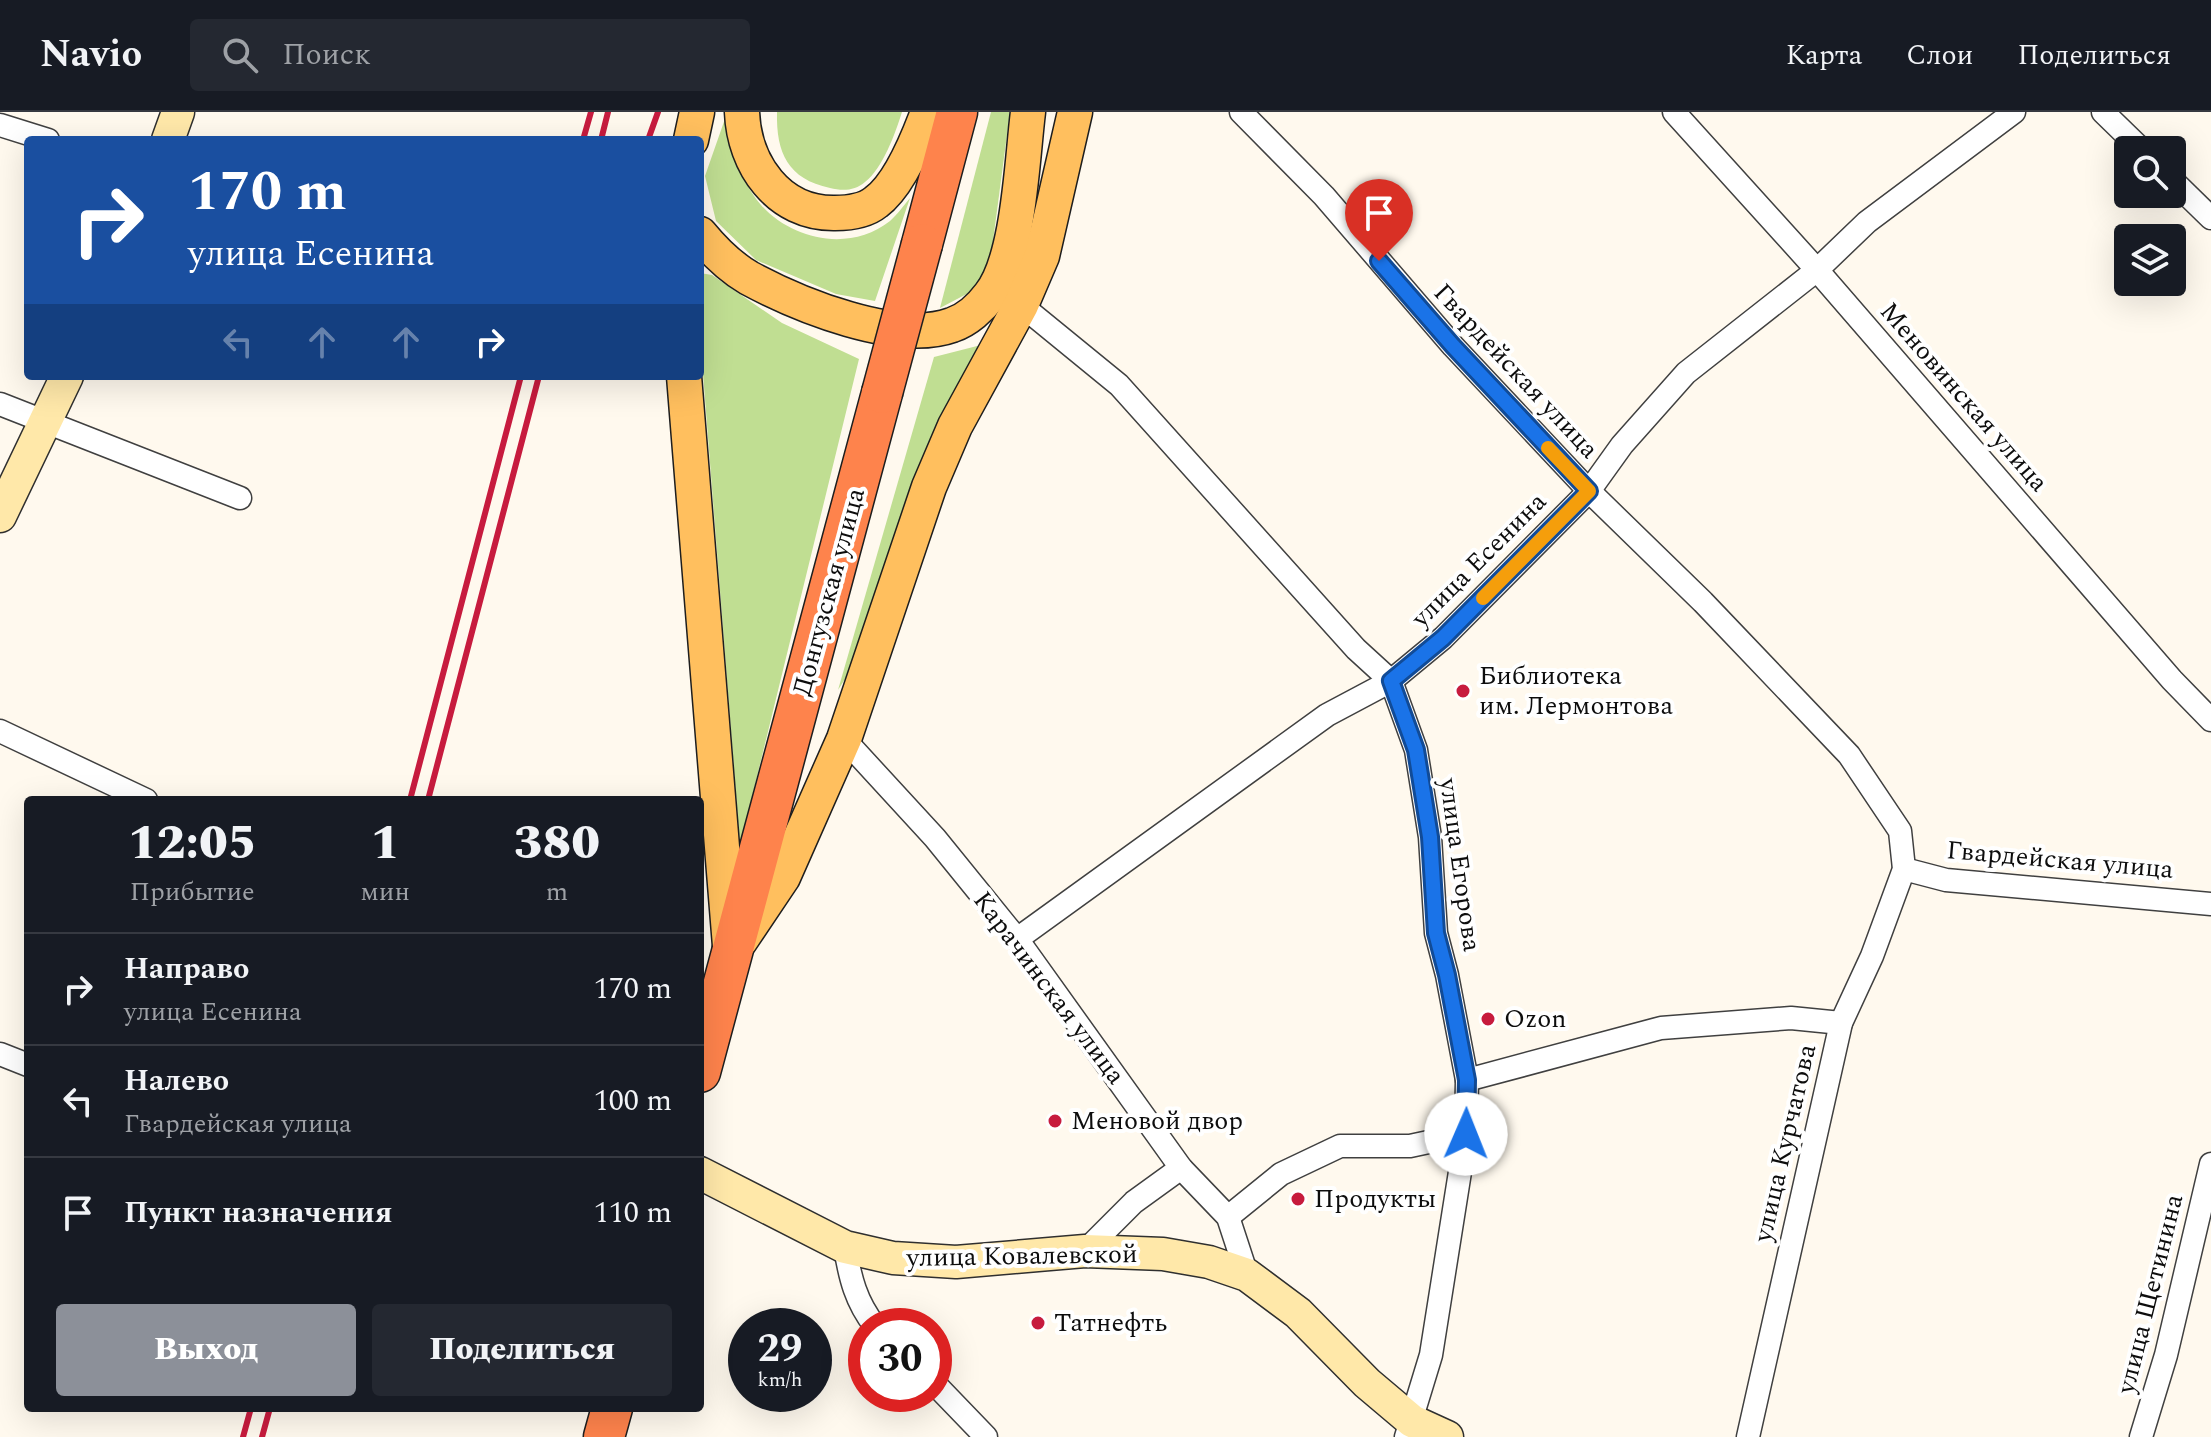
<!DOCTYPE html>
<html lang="ru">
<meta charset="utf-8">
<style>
:root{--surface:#171b24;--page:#242831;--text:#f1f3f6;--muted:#9ea1a6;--line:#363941;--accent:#8c9099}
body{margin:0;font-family:Spectral,serif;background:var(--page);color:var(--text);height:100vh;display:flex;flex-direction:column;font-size:30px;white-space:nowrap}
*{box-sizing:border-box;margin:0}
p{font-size:26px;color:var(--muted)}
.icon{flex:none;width:44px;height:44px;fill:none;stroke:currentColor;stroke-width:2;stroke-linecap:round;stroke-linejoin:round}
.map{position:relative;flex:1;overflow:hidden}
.side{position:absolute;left:24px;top:684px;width:680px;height:616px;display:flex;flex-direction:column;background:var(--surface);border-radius:8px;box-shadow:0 8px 32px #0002}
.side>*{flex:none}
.banner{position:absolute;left:24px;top:24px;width:680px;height:244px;border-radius:8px;box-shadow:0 8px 32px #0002;background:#1a4fa0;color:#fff;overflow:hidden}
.tools{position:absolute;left:2114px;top:24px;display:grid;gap:16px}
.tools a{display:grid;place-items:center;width:72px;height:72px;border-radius:8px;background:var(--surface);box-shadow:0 8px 32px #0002;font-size:40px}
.speed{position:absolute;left:728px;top:1196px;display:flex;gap:16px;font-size:40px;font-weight:700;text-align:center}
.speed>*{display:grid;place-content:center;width:104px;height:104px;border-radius:50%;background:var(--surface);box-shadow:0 8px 32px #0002;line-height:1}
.speed small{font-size:20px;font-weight:400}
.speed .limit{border:12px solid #d22;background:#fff;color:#111}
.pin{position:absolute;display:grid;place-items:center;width:68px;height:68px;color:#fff;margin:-82px -34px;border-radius:50% 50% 50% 0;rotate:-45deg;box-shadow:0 0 8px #0007}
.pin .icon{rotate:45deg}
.me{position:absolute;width:88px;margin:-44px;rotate:1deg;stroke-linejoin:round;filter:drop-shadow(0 0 6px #0008)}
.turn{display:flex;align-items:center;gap:28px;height:168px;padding:0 32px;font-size:36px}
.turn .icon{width:104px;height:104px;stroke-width:2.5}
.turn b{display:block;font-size:56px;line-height:68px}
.lanes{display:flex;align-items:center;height:76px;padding:0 32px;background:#0003;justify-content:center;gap:40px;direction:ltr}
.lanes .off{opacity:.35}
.eta{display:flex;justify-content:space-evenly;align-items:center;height:136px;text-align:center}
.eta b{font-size:48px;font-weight:800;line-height:56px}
.action{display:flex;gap:16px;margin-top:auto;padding:16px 32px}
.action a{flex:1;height:92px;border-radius:8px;background:var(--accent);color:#fff;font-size:32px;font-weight:800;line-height:92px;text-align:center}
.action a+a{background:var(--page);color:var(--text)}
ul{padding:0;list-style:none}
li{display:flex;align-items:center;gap:24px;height:112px;padding:0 32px;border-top:2px solid var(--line)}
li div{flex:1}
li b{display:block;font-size:30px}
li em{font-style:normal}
header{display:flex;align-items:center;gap:48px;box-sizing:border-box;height:112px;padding:0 40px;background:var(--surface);border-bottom:2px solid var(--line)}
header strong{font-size:38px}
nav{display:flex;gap:44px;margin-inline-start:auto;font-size:28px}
.search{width:560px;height:72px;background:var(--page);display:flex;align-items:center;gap:20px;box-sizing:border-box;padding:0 28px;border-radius:8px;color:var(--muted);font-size:30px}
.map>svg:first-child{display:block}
</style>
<header>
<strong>Navio</strong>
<div class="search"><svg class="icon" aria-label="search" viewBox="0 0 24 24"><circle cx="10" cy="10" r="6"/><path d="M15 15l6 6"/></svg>Поиск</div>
<nav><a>Карта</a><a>Слои</a><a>Поделиться</a></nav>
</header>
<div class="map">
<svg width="2211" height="1325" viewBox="0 0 2211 1325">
<rect width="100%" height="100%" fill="#fff9ee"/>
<!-- forest -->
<g fill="#c0de92">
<path d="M777 0H902C895 22 883 56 865 70 855 79 842 79 830 76 788 67 776 41 777 0Z"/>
<path d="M991 0H1010L991 144 978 176 940 196Z"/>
<path d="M727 1C729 33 740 68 761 93 793 129 851 140 890 109 897 103 904 93 910 86L875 189 836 182 756 148 716 109 705 64Z"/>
<path d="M700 161 712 163 782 211 859 247 740 734 700 223Z"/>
<path d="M981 233 852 556 838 578 934 245Z"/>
</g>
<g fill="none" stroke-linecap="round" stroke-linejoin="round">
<defs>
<g id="street">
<path d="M1241 0 1324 84 1453 234 1589 379 1703 490 1849 643 1900 719 1904 757 1872 844 1841 911 1748 1325"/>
<path d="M1674 0 1817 158 2172 568 2211 608"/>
<path d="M2103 0 2142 38"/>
<path d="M0 13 48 28"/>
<path d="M2172 68 2211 106"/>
<path d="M1021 193 1119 273 1356 537 1391 569 1416 638 1430 725 1436 821 1447 863 1467 968 1466 1022 1431 1243 1406 1325"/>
<path d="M0 292 240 386"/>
<path d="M0 619 146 688"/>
<path d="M844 627 935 726 1017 827 1181 1056 1228 1105 1247 1163"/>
<path d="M1904 757 1946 768 2211 792"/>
<path d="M1017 827 1327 603 1391 569 1443 526 1589 379 1622 333 1686 261 1817 158 1867 110 2014 0"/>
<path d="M0 942 28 953"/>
<path d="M1467 968 1661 916 1791 906 1841 911"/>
<path d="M1228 1105 1281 1062 1340 1034H1410L1466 1022"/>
<path d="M845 1135C850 1166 856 1190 875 1214"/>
<path d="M1085 1139 1134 1090 1181 1056"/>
<path d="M934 1271 986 1325"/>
<path d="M2141 1325 2166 1243 2211 1052"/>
</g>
<g id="secondary">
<path d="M168 28 178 0"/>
<path d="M0 404 67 264"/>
<path d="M700 1061 845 1135 893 1146 956 1150 1085 1139 1163 1142 1209 1150 1247 1163 1298 1201 1367 1271 1412 1309 1447 1325"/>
</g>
<g id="primary">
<path d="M742 0C744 52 778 102 835 101 848 101 865 99 876 90 899 73 918 27 928 0"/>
<path d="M691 28 697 0"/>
<path d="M700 122C714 139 730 155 749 166 799 193 897 233 952 213 967 208 981 195 990 183 1019 147 1022 47 1028 0"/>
<path d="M684 264 730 834"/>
<path d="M740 829 783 765 844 627 929 375 955 314 1021 193 1042 144 1075 0"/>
</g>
<g id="highway">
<path d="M922 132 957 0"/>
<path d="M700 960 882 281"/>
<path d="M604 1325 612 1296"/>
</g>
</defs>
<!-- street casing -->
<use href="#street" stroke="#404040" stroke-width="25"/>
<!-- secondary casing -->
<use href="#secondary" stroke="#2f2f2f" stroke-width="35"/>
<!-- primary casing -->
<use href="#primary" stroke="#1e1e1e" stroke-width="37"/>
<!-- highway casing -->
<use href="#highway" stroke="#1e1e1e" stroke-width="43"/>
<!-- street -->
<use href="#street" stroke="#fff" stroke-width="22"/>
<!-- secondary -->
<use href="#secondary" stroke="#ffe8a9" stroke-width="32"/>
<!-- primary -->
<use href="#primary" stroke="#ffbf5e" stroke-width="34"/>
<!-- highway -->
<use href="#highway" stroke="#fe834c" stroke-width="40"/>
<!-- rail -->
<g stroke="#c71b3e" stroke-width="6">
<path d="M583 28 591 0"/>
<path d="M601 28 608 0"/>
<path d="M648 28 658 0"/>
<path d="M410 688 521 264"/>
<path d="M428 688 539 264"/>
<path d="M243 1325 251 1296"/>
<path d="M262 1325 270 1296"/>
</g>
<defs>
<path id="highway-bridge" d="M882 281 922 132"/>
</defs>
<!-- highway-bridge casing -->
<use href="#highway-bridge" stroke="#1e1e1e" stroke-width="43" stroke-linecap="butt"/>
<!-- highway-bridge -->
<use href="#highway-bridge" stroke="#fe834c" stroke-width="40"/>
</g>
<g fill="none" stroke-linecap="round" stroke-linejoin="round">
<defs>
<path id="route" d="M1379 149 1453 234 1589 379 1443 526 1391 569 1416 638 1430 725 1436 821 1447 863 1467 968 1466 1022"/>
</defs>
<!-- route casing -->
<use href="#route" stroke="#114b97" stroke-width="20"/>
<!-- route -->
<use href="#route" stroke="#1a73e8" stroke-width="14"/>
<!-- slow -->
<path stroke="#f59e0b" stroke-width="14" d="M1483 486 1589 379 1548 336"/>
</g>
<!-- markers -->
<g fill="#c71b3e" stroke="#fff" stroke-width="3">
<circle cx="1463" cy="579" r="8"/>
<circle cx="1488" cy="907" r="8"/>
<circle cx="1055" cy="1009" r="8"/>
<circle cx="1298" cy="1087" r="8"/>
<circle cx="1038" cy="1211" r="8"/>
</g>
<g text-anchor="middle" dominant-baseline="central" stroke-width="8" stroke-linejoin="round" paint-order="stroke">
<!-- street labels -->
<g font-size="26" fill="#0d0d0d" stroke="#fff">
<text transform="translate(1516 259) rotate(47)">Гвардейская улица</text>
<text transform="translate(1964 285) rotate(49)">Меновинская улица</text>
<text transform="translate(1479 448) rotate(-45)">улица Есенина</text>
<text transform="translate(829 480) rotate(-75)">Донгузская улица</text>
<text transform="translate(2060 748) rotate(5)">Гвардейская улица</text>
<text transform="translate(1460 753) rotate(82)">улица Егорова</text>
<text transform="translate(1049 876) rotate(53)">Карачинская улица</text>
<text transform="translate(1785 1031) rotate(-77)">улица Курчатова</text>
<text transform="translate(1022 1144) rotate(-1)">улица Ковалевской</text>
<text transform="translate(2150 1182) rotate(-76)">улица Щетинина</text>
</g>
<!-- poi labels -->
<g font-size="26" fill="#0d0d0d" stroke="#fff" text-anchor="start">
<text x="1479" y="564">Библиотека<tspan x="1479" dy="30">им. Лермонтова</tspan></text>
<text x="1504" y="907">Ozon</text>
<text x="1071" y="1009">Меновой двор</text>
<text x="1314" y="1087">Продукты</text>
<text x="1054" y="1211">Татнефть</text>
</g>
</g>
</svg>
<div class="tools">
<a><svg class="icon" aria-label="search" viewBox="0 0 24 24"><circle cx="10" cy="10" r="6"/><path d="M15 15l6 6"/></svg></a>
<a><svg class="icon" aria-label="layers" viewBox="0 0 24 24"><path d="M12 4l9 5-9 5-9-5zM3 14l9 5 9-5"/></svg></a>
</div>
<div class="speed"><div>29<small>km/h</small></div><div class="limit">30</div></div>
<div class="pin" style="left:1379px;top:149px;background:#d93025"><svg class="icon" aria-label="arrive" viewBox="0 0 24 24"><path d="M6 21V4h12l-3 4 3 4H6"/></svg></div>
<svg class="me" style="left:1466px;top:1022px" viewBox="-20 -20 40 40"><circle r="19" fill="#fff"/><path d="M0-13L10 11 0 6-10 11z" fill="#1a73e8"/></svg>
<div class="banner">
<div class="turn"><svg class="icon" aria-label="right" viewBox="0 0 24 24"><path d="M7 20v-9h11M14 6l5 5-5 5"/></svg><div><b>170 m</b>улица Есенина</div></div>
<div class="lanes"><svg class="icon off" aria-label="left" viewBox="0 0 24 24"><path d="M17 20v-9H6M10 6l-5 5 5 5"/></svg><svg class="icon off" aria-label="ahead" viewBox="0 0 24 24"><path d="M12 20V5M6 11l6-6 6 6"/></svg><svg class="icon off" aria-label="ahead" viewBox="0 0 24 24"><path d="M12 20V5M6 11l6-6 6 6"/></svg><svg class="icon" aria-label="right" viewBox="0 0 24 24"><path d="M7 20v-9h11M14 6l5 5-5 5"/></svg></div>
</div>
<section class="side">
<div class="eta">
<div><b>12:05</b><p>Прибытие</p></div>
<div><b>1</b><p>мин</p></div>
<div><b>380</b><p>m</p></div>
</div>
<ul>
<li><svg class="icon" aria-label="right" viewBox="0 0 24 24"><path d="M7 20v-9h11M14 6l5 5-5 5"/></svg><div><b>Направо</b><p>улица Есенина</p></div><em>170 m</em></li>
<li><svg class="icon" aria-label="left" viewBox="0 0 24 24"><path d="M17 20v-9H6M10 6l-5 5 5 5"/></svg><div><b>Налево</b><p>Гвардейская улица</p></div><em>100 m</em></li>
<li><svg class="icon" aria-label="arrive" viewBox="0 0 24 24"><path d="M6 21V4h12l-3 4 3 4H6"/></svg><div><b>Пункт назначения</b></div><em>110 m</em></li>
</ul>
<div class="action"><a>Выход</a><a>Поделиться</a></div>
</section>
</div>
